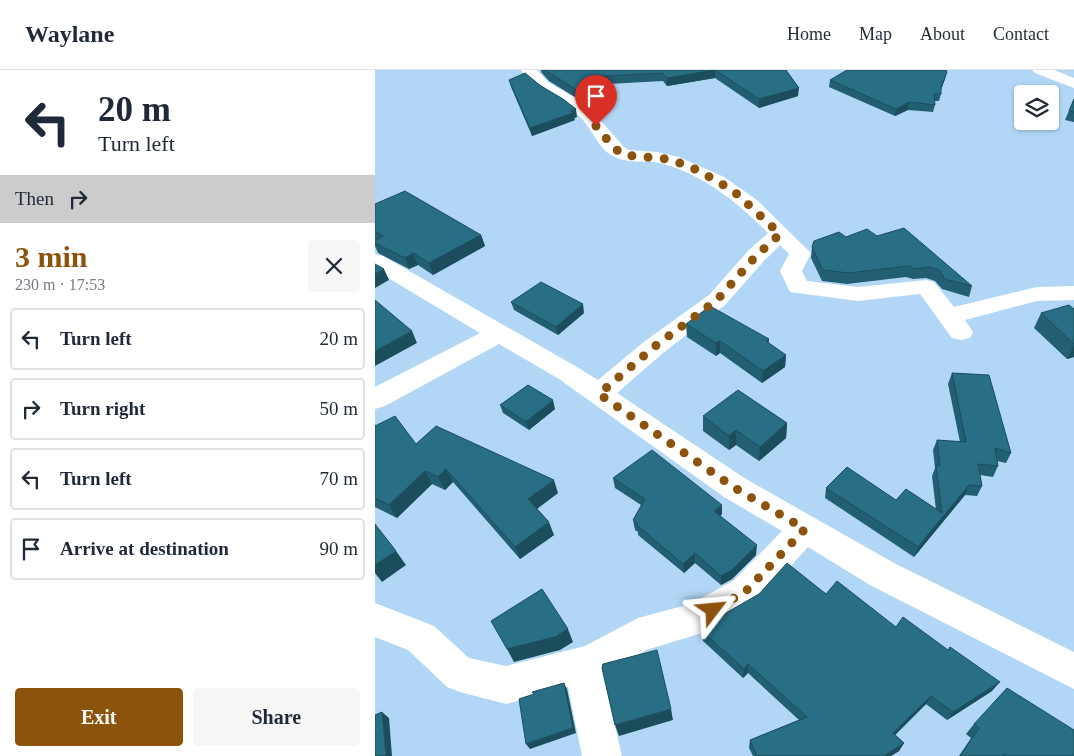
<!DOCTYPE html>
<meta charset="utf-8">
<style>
:root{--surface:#fff;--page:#f6f6f7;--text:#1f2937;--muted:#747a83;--line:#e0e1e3;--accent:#8c530c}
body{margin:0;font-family:"Times New Roman",serif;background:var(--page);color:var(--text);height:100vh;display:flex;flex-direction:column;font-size:19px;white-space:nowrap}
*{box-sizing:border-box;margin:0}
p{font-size:16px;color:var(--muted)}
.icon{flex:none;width:28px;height:28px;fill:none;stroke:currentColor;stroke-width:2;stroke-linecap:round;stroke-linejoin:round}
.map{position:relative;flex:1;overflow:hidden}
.details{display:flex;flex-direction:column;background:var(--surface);width:375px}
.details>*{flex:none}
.banner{background:#fff;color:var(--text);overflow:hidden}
.controls{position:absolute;left:639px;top:15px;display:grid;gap:10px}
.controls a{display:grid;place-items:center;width:45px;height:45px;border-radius:5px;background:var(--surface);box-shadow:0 1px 4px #0004;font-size:25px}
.pin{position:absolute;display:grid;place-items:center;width:42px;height:42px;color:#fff;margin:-51px -21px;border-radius:50% 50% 50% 0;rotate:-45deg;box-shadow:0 0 5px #0007}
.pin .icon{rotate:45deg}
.me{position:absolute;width:55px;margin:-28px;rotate:61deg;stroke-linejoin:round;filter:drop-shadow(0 0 4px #0008)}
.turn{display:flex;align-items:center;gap:18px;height:105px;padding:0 15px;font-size:22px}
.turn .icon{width:65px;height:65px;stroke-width:2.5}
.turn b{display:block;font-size:35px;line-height:42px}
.then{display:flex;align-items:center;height:48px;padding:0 15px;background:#0003;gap:10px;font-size:19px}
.round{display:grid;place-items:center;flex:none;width:52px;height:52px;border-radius:5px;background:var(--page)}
.summary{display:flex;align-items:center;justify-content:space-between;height:85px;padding:0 15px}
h1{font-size:30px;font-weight:700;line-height:38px;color:var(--accent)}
.action{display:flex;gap:10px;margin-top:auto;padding:10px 15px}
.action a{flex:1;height:58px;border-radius:5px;background:var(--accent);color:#fff;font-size:20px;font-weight:700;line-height:58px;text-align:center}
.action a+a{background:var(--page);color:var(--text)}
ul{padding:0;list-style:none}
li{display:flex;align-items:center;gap:15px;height:62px;margin:0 10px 8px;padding:0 5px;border:2px solid var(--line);border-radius:5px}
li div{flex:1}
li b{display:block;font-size:19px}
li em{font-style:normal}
header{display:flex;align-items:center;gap:30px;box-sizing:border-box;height:70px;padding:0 25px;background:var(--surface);border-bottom:1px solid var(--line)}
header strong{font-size:24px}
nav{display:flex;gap:28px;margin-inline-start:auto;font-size:18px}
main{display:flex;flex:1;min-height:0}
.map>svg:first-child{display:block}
</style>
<header>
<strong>Waylane</strong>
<nav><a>Home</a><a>Map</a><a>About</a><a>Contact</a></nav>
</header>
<main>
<section class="details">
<div class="banner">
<div class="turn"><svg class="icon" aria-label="left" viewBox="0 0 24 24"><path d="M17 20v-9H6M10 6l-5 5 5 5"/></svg><div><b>20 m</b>Turn left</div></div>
<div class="then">Then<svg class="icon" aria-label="right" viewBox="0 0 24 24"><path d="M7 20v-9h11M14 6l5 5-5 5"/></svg></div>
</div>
<div class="summary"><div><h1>3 min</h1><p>230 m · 17:53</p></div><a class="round"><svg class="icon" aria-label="close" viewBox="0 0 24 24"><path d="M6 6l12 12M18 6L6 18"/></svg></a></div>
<ul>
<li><svg class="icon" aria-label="left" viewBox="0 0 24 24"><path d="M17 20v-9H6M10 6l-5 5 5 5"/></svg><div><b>Turn left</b></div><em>20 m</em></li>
<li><svg class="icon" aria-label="right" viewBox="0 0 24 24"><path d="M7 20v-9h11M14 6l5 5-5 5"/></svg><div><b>Turn right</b></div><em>50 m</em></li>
<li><svg class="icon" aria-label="left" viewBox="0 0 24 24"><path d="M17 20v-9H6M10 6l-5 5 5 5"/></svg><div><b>Turn left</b></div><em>70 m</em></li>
<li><svg class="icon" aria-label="arrive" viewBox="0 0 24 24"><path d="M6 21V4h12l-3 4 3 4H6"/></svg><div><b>Arrive at destination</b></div><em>90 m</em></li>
</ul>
<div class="action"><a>Exit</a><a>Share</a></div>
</section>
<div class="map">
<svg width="699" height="686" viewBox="0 0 699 686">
<rect width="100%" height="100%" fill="#b2d7f6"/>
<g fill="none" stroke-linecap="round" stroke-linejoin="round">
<!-- minor -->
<g fill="#fff" fill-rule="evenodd">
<path d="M146 0H162L173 12 212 35 249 77 254 80 282 82 304 87 349 107 382 130 436 183 427 201 432 211 483 217 551 210 559 212 579 237 662 217 699 216V230L662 231 590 250 598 262 595 268 586 270 577 268 545 224 483 231 415 222 405 201 414 184 405 175 389 191 350 235 288 283 242 323 371 409 519 493 699 582V619L495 515 433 477 382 533 334 561 271 580 231 604 229 610 247 686H207L193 617 131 634 85 622 72 617 33 580 0 567V533L59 556 94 588 131 596 210 576 263 548 315 534 358 511 407 461 349 427 184 309 124 274 10 336 0 339V317L105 263 0 200V184L8 186 202 297 223 310 270 271 334 225 373 181 393 163C363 133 328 104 285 93 270 90 255 94 240 87 223 80 218 59 205 47 185 26 166 29 146 0Z"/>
<path d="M657 0H679L699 8V18L660 3Z"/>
</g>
</g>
<!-- wall -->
<g fill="#225f72">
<path d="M166 0H411L423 26 384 38 340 8 292 16 288 11 215 15 216 37 174 11 166 2Z"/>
<path d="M570 9 566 20V24L564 31H559L560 35 558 42 533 40 520 46 454 17 455 10Z"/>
<path d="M134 10 202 47 199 48 200 50 157 66 136 17Z"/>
<path d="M699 29V52L690 50Z"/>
<path d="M0 134 106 165 110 176 58 205 43 195 34 199 3 183 0 176V171L1 170H0Z"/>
<path d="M502 166 597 216 594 227 567 219 560 211 551 208 538 209 531 207 472 214 447 211 436 188 437 177 471 167Z"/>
<path d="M136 232 209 243 183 265 139 240Z"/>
<path d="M699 239V287L692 289 659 258 666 243Z"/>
<path d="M311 254 394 269V273L411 285 410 297 387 313 345 283 341 286 312 267Z"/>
<path d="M577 303 636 383 631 393 622 391 623 396 618 407 605 405 607 416 602 426 590 425 539 487 450 428 451 418 521 430 561 440 557 406 560 398 558 380 562 370 585 372 573 314Z"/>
<path d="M125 335 180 339 154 360 128 343Z"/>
<path d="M328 346 412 353 411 368 384 391 361 375 354 380 328 361Z"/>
<path d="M0 355 41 374 183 423 162 439 179 465 145 489 78 412 70 420 57 414 22 448 0 437Z"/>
<path d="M238 408 347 444 345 446 381 485 357 509 346 515 320 493 309 503 263 465V462L260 460 258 450 266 435 240 418Z"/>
<path d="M451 524 521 557 617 621 572 650 551 634 520 665 529 673 524 681 516 686H378L374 678 375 670 424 650 373 603 368 608 328 571 327 561Z"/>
<path d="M599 654 699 686H584L596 668 591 664Z"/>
</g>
<!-- shaded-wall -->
<g fill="#1c4d5d">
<path d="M340 0V8L292 16V8Z"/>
<path d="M572 2 570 9 564 24 566 17Z"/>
<path d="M214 7 215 15 216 37 215 28Z"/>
<path d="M424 18 423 26 384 38V29Z"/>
<path d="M534 32 533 40 520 46 521 39Z"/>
<path d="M201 39 202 47 199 48 200 50 157 66 155 58Z"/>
<path d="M106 165 110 176 58 205 54 193Z"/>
<path d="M38 183 43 195 34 199 30 188Z"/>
<path d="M9 199 14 210 0 218V204Z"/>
<path d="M208 234 209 243 183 265 181 257Z"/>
<path d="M37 261 42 273 0 296V281Z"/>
<path d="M345 271V283L341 286V273Z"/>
<path d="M699 275V287L692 289Z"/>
<path d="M411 285 410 297 387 313 388 301Z"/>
<path d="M178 330 180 339 154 360 151 352Z"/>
<path d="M412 353 411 368 384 391 385 377Z"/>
<path d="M361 360V375L354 380V366Z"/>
<path d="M71 399 78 412 70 420 63 407Z"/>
<path d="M50 401 57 414 22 448 14 435Z"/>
<path d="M179 410 183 423 157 442 153 429Z"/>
<path d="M594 415 590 425 539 487 543 477Z"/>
<path d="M347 435V444L340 451 339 441Z"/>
<path d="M174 452 179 465 145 489 140 477Z"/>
<path d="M382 475 381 485 357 509 346 515V506Z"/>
<path d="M21 481 31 495 7 512 0 503V495Z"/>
<path d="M320 483V493L309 503 308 494Z"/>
<path d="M193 559 198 572 185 580 139 592 132 579Z"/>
<path d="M373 594V603L368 608 369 599Z"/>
<path d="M625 612 617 621 572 650 578 642Z"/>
<path d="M189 613 192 619 201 663 155 679 151 674Z"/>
<path d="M556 626 551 634 514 671 518 663Z"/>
<path d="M296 639 298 650 244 666 240 655Z"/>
<path d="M7 642 14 648 17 686H11Z"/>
<path d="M529 673 524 681 516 686H509Z"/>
</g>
<!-- building -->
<g fill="#286e85" stroke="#1c4d5d">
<path d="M171 0H411L424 18 384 29 340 0 292 8 287 3 214 7 215 28 173 2Z"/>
<path d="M472 0H571L572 2 566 17V24H559L560 35 534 32 521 39 455 10Z"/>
<path d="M150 3 166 16 188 29 201 39 196 41 198 43 155 58 134 10Z"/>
<path d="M699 29V42L694 41Z"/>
<path d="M30 121 106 165 54 193 38 183 30 188 0 173V171L8 166 0 162V134Z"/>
<path d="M529 158 597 216 570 209 564 200 554 197 541 199 533 196 474 203 448 200 437 177 439 171 464 162 471 167 492 159 502 166Z"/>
<path d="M0 194 9 199 0 204Z"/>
<path d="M166 212 208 234 181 257 136 232Z"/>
<path d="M0 230 37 261 0 281Z"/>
<path d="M694 235 699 239V274L666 243Z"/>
<path d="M335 236 394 269 391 271 411 285 388 301 345 271 341 273 311 254Z"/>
<path d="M577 303 614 305 636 383 620 378 623 396 603 394 607 416 594 415 543 477 451 418 472 397 521 430 531 419 567 443 561 395 565 396 562 370 591 372Z"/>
<path d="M153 315 178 330 151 352 125 335Z"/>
<path d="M363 320 412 353 385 377 361 360 354 366 328 346Z"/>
<path d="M20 346 41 374 61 356 179 410 153 429 174 452 140 477 71 399 63 407 50 401 14 435 0 428V355V356Z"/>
<path d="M277 380 347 435 339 441 382 475 357 500 346 506 320 483 308 494 262 455 263 454 258 450 270 429 238 408Z"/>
<path d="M0 454 21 481 0 495Z"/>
<path d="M412 493 451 524 462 511 521 557 528 547 573 580 575 577 625 612 578 642 556 626 518 663 529 673 509 686H382L375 670 432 647 373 594 369 599 327 561 337 551 384 524Z"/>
<path d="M167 519 193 559 180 567 132 579 116 551Z"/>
<path d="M282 580 296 639 240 655 227 598 228 594Z"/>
<path d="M189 613 198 658 151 674 144 629 159 624 157 622Z"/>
<path d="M632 618 699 660V686H632L629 684 628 686H585L604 658 599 654Z"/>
<path d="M7 642 11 686H0V645Z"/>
</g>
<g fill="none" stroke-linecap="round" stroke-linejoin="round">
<!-- route -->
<path stroke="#8c530c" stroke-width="9" stroke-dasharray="0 16.2" d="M221 56 239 78 249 85 292 89 314 96 344 112 362 124 405 164 381 186 342 230 279 277 224 324 360 418 430 459 370 522 338 540"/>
</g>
</svg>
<div class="controls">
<a><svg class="icon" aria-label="layers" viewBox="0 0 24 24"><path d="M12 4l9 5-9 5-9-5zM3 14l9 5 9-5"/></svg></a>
</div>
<div class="pin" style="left:221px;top:56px;background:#d93025"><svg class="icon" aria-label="arrive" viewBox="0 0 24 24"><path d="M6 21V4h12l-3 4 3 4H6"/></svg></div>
<svg class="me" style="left:338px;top:540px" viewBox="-20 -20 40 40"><path d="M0-17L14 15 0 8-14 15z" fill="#8c530c" stroke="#fff" stroke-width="4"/></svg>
</div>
</main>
